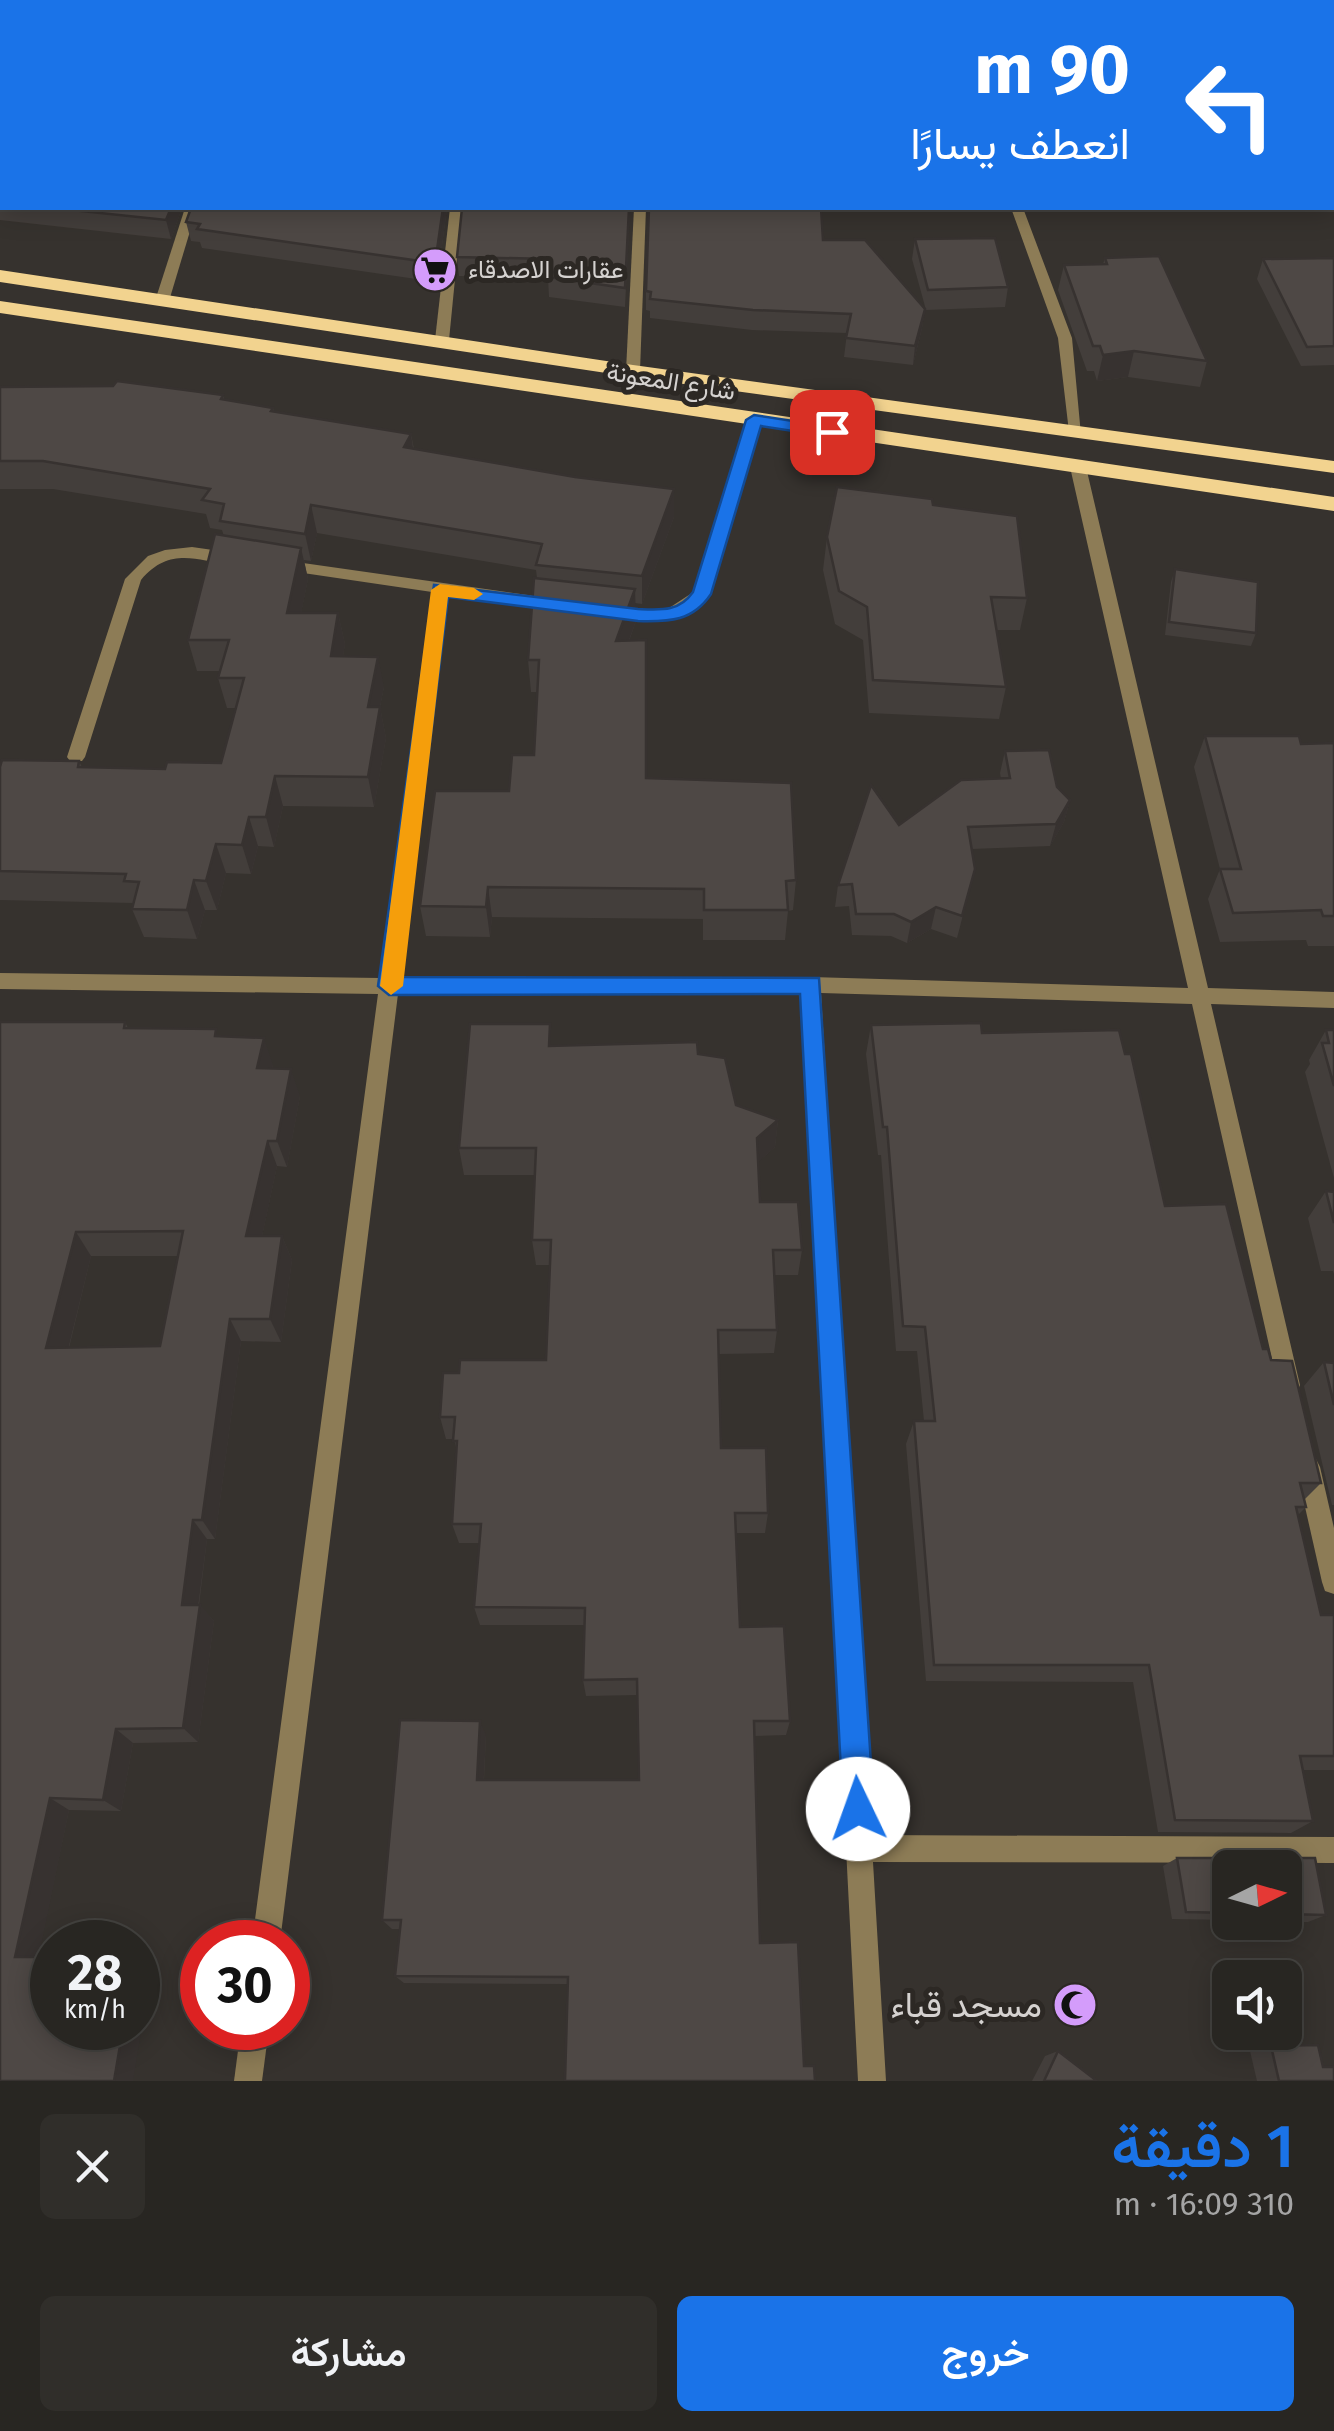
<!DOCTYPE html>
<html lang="ar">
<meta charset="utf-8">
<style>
:root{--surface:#282622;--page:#302e2a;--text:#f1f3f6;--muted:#a5a5a5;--line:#444340;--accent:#1a73e8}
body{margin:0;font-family:"Fira Sans",Vazirmatn,sans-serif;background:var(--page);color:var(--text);direction:rtl;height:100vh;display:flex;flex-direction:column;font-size:38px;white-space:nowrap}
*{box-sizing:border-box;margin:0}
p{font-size:32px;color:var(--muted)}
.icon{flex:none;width:55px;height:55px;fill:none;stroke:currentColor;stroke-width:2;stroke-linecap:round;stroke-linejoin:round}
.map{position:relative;height:2081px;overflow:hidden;direction:ltr}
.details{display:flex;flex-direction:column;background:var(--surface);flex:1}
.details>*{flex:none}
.top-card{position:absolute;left:0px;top:0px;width:1335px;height:210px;box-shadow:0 5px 25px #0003,0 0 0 2px var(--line);direction:rtl;background:#1a73e8;color:#fff;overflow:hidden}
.needle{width:65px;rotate:85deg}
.fabs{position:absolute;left:1212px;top:1850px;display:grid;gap:20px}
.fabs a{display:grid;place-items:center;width:90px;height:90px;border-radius:15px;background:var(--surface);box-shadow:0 5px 25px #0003,0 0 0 2px var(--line);font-size:50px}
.speed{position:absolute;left:30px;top:1920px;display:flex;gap:20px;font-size:50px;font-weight:700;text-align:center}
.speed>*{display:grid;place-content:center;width:130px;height:130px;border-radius:50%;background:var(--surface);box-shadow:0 5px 25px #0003,0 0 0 2px var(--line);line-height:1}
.speed small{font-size:25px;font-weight:400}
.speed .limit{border:15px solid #d22;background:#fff;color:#111}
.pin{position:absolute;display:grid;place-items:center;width:85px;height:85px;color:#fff;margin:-42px;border-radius:20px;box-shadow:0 5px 15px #0006}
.me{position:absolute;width:110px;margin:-55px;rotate:357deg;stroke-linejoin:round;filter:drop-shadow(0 0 8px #0008)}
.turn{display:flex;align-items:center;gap:35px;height:210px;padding:0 40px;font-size:45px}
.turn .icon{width:130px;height:130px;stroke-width:2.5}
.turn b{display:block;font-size:70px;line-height:85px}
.round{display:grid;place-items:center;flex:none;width:105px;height:105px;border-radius:15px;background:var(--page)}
.headline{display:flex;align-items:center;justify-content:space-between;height:170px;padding:0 40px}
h1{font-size:60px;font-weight:600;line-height:75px;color:var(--accent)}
.primary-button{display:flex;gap:20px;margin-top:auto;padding:20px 40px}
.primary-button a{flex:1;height:115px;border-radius:15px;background:var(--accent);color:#fff;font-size:40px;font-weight:600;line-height:115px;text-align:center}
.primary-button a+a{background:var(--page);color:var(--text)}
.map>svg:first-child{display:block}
</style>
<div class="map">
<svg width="1334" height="2081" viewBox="0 0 1334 2081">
<rect width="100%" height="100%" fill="#36322e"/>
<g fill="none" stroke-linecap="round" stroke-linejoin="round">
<!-- minor -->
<g fill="#8d7c56" fill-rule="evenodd">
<path d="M1332 195 1334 196V205L1332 204Z"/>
<path d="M185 208H197L169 301 157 304 155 301Z"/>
<path d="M450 208H462L449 340 442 344 435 340Z"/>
<path d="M634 208H646L640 371 633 375 626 371Z"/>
<path d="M1011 208H1023L1072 338 1081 435H1071L1069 432 1058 338Z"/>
<path d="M755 416 762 420 708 597C680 626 640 623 603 615V607L609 606 647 610 669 608 695 591 748 420Z"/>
<path d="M1078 462 1086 467 1208 988 1334 992V1008L1211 1004 1300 1385 1297 1393 1289 1396 1281 1393 1278 1385 1192 1004 821 993 872 1835 1334 1837V1863L873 1862 886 2081H858L802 993 398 994 280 1942H252L378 994 0 989V973L380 978 432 592 276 569V561L282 560 556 599 564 604 556 609 448 594 400 978 811 977 1188 988 1070 467Z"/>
<path d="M192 547 234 553 242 558C217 576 178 535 141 580L85 757 82 761H70L67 757 125 579 148 556 165 550Z"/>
<path d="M1308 1456 1316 1459 1320 1467 1334 1528V1594L1325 1591 1322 1582 1296 1467 1300 1459Z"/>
<path d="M241 2028H269L262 2081H234Z"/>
</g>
<!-- trunk -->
<g fill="#f2d38f" fill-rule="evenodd">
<path d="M0 270 633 365 1334 461V473L633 377 0 282Z"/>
<path d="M0 301 1334 497V511L0 313Z"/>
</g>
</g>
<!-- wall -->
<g fill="#433e3b" fill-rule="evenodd">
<path d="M0 0H1334V194L1332 193V2H845L844 0 761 2H2V208H182L171 239 0 220Z"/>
<path d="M447 208 438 276H423V280L202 248 200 242 191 241 186 222Z"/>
<path d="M630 208 625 307 549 297 548 278 459 276 457 257Z"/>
<path d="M915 239 1008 287 1005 307 926 310 912 259Z"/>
<path d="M823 240 925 309 922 328 913 365 844 357 847 333 752 330 650 318V311L646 310V291Z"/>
<path d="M1105 258 1207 361 1200 387 1128 377 1097 381 1094 371H1087L1058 290 1064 265 1103 264Z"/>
<path d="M1334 258V365L1301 366 1257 279 1263 259Z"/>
<path d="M0 387 223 395 224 399 273 408 274 411 411 434 414 449 674 517 642 604 635 603 636 621 629 641 646 778 796 880 793 910 788 911 785 940H703V919L492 917 490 937 426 936 420 906 509 791 534 755 537 692H531L528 660 537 578 536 570 317 533 311 561 304 560 308 579 301 613H338L345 644 343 656 384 687 380 707 386 738 374 807 283 806 274 847 258 846 251 874 226 873 217 910H205L197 939 144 937 132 909 133 903 0 900V767L79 761 82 767 165 769 221 763 236 708H227L218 678 220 671H197L188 640 224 536 222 530 210 528 206 514 53 489H0Z"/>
<path d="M933 505 1027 598 1020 630H997L1006 687 999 719 869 713 863 640 835 624 823 570 827 537Z"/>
<path d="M1175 569 1256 633 1251 646 1165 635 1171 582Z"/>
<path d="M1205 736 1301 744 1334 743V946H1308L1306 940 1220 942 1208 899 1220 869 1194 767Z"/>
<path d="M1005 751 1057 787 1070 800 1064 822 1050 846 971 849 975 869 957 938 931 929 907 943 891 936 852 935 849 906 835 907 838 885 899 825 1001 779 1000 773Z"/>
<path d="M0 1022H125L128 1028 219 1036 273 1065 272 1069 300 1096 287 1167 277 1166 262 1236H282L292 1260 281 1342 241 1341 215 1539H207L199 1605 214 1621 198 1742 133 1743 121 1811 69 1810 38 1957 152 1965 0 2081ZM91 1256H178L160 1346 69 1348Z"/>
<path d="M871 1025 982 1033 1125 1054 1165 1206 1271 1360 1321 1483 1304 1500 1306 1507 1298 1515 1321 1615H1334V1770H1303L1313 1821 1291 1833 1158 1832 1133 1682 926 1681 906 1444 914 1421H924L917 1351H896L881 1155H878L866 1054Z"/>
<path d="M1326 1030H1334V1178L1305 1072 1310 1064 1309 1060Z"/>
<path d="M553 1046 698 1054 736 1105 778 1120 775 1147 758 1162 760 1202 802 1250 798 1275H774L777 1330 774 1353 719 1354 721 1448 768 1513 765 1533H736L740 1627 790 1721 786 1735 754 1736 760 1943 804 2066 815 2081 568 1984 404 1983 395 1976 400 1929H392L382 1920 486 1735 484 1780H639L638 1695 586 1696 583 1680 585 1625H480L474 1607 479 1543H459L452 1524 457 1452 454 1439H446L440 1417 459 1373 546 1360 550 1265H536L532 1240 535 1175H464L459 1148Z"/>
<path d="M1326 1191 1334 1192V1274L1333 1271H1321L1308 1218Z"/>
<path d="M1324 1362 1334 1363V1505H1332L1304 1386Z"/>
<path d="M1177 1858H1315L1326 1915 1308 1922H1285V1868H1230V1920L1172 1919 1163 1866Z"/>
<path d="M1271 2046 1323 2067 1334 2081H1257L1250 2051Z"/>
<path d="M1058 2051 1097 2081H1032L1045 2056Z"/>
</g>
<!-- shaded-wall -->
<g fill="#373230">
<path d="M171 208H182L171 239 166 220Z"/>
<path d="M443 208H447L438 276 436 257Z"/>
<path d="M925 309 922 328 913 365 915 346Z"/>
<path d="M1134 351 1128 377 1097 381 1103 355Z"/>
<path d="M411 434 415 462 404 447Z"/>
<path d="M674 489V517L642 604V576Z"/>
<path d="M311 505 317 533 311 561 305 534Z"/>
<path d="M301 548 308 579 295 644 287 613Z"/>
<path d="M635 589 636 621 617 673 616 641Z"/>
<path d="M338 613 345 644 338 686 331 656Z"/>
<path d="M378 657 384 687 374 737 368 707Z"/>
<path d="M380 707 386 738 374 807 368 777Z"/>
<path d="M275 776 283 806 274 847 266 817Z"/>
<path d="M1070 800 1064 822 1050 846 1056 824Z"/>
<path d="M249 817 258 846 251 874 242 845Z"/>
<path d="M216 844 226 873 217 910 206 881Z"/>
<path d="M194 880 205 910 197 939 187 910Z"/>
<path d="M488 887 492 917 490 937 486 907Z"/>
<path d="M936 907 931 929 907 943 911 922Z"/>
<path d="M264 1038 273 1065 267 1095 257 1068Z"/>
<path d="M291 1069 300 1096 287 1167 277 1141Z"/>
<path d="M778 1120 775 1147 755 1165 757 1138Z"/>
<path d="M268 1141 277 1166 257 1260 246 1236Z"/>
<path d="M76 1232 91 1256 63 1370 46 1348Z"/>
<path d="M282 1236 292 1260 281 1342 270 1319Z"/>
<path d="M230 1319 241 1341 215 1539 202 1520Z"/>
<path d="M193 1520 207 1539 196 1622 182 1605Z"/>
<path d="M200 1605 214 1621 198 1742 183 1728Z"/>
<path d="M480 1721 486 1735 483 1793 477 1780Z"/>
<path d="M116 1729 133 1743 121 1811 103 1800Z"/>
<path d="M50 1798 69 1810 37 1965 15 1957Z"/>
<path d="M138 1959 152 1965 133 2081H114L123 2028H138Z"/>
</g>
<!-- building -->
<g fill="#4e4845" stroke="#373230" stroke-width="2.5" fill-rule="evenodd">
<path d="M0 0H750V2H2V202H0Z"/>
<path d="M850 0H1334V178H1332V2H851Z"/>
<path d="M53 208H171L166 220Z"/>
<path d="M191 208H443L436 257 421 256 420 261 197 229 200 224 186 222Z"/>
<path d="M462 208H629L625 288 548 277 550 259 457 257Z"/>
<path d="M649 208H821L823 240H865L925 309 915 346 846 338 851 314 753 310 650 299 651 292 646 291Z"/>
<path d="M995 238 1008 287 928 290 915 239Z"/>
<path d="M1159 256 1207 361 1134 351 1103 355 1100 346H1093L1064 265 1107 264 1105 258Z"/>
<path d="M1334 258V346L1307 347 1263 259Z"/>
<path d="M117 381 223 395 221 399 273 408 271 411 411 434 404 447 575 477 674 489 642 576 536 565 542 544 311 505 305 534 220 521 224 504 202 500 210 489 43 461H0V387L113 386Z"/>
<path d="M837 487 932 499 933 505 1017 516 1027 598 991 597 1006 687 873 680 867 607 839 591 827 537Z"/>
<path d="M215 534 301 548 287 613H338L331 656 378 657 368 707H380L368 777 275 776 266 817H249L242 845 216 844 206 881 194 880 187 910 132 909 139 882 124 881 126 874 0 871V767L2 760 79 761 78 767 165 769 167 762 221 763 244 678H218L229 640H188Z"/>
<path d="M1175 569 1258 582 1256 633 1169 622Z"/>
<path d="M534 578 635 589 616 641 646 640V778L791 783 796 880 786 881 788 910H704V889L488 887 486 907 420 906 435 791H509L512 755H534L539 660H528Z"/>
<path d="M1205 736H1299L1301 744 1334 743V916H1323L1321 910 1233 913 1220 869H1241Z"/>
<path d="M1049 750 1057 787 1070 800 1056 824 968 827 975 869 962 916 936 907 911 922 894 914H856L852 884 838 885 871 785 899 825 961 780 1010 778 1005 751Z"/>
<path d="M0 1022H125L124 1028 216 1029 215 1036 264 1038 257 1068 291 1069 277 1141H268L246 1236H282L270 1319H230L202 1520H193L182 1605H200L183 1728 116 1729 103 1800 50 1798 15 1957H52V2028H123L114 2081H0ZM183 1231 160 1346 46 1348 76 1232Z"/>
<path d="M981 1023 982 1033 1119 1030 1125 1054H1131L1165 1206 1226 1204 1263 1349H1268L1271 1360 1292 1361 1321 1483H1300L1306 1507H1296L1321 1615H1334V1756H1300L1313 1821 1175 1820 1149 1665H934L914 1421H935L925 1327 903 1326 887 1127H883L871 1025Z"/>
<path d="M470 1024H550L549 1046 697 1042 698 1054 725 1058 736 1105 778 1120 757 1138 760 1202H798L802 1250H773L777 1330H718L721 1448H766L768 1513H735L740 1627 784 1626 790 1721H754L760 1943 798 1942 804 2066H814L815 2081H565L568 1977 395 1976 401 1920H382L400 1720 480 1721 477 1780H639L637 1679 583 1680 585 1608 474 1607 481 1524H452L457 1441H453L455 1417H440L443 1373H459L460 1360H546L551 1240H532L536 1148H459Z"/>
<path d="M1326 1030H1334V1086L1322 1043H1329Z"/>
<path d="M1326 1191 1334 1192V1223Z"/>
<path d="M1324 1362 1334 1363V1405Z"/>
<path d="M1177 1858H1315L1326 1915 1285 1914V1868H1230V1913L1186 1912Z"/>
<path d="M1318 2045 1323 2067H1334V2081H1279L1271 2046Z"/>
<path d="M1058 2051 1097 2081H1044Z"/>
</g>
<!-- route -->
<path fill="#1a73e8" stroke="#114b97" stroke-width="2.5" d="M754 415 832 427 841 432 832 437 761 426 711 594C693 621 670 622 638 621L448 597 401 977 819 978 874 1809 869 1819 858 1824 848 1819 843 1809 800 994 389 995 378 986 434 585 638 609C661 610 679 612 693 592L746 420Z"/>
<!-- slow -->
<path fill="#f59e0b" d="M440 584 474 588 483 594 474 600 448 597 403 986 391 995 380 986 431 590Z"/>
<!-- icons -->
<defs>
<symbol id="supermarket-disc" viewBox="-11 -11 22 22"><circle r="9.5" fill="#d49cfb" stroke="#2c2824"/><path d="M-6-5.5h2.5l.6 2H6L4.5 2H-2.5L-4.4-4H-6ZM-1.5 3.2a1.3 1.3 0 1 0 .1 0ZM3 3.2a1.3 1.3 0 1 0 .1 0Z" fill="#111"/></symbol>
<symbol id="mosque-disc" viewBox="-11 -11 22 22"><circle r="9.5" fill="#d49cfb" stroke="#2c2824"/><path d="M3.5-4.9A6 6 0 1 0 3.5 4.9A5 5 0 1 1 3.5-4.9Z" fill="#111"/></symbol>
</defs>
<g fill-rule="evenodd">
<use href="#supermarket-disc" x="410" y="245" width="50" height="50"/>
<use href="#mosque-disc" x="1050" y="1980" width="50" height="50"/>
</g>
<g text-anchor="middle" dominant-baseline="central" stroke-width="10" stroke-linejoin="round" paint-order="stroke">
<!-- far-poi labels -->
<g font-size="25" fill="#d5d2d0" stroke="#2c2824" text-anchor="start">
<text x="468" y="270">عقارات الاصدقاء</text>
</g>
<!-- far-street labels -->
<g font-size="25" fill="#d5d2d0" stroke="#2c2824">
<text transform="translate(671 382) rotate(9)">شارع المعونة</text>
</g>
<!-- near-poi labels -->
<g font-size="35" fill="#d5d2d0" stroke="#2c2824" text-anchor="end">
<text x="1042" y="2005">مسجد قباء</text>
</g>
</g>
</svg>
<div class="fabs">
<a><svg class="needle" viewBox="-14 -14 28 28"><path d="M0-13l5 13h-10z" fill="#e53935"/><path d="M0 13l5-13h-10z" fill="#a5a5a5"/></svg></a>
<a><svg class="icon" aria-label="sound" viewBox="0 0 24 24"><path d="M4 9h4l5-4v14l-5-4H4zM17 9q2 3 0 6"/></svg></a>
</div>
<div class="speed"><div>28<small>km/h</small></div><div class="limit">30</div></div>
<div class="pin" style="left:832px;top:432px;background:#d93025"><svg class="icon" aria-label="arrive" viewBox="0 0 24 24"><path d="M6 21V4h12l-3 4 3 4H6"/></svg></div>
<svg class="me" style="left:858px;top:1809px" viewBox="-20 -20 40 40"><circle r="19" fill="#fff"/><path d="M0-13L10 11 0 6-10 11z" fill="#1a73e8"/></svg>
<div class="top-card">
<div class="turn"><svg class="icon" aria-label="left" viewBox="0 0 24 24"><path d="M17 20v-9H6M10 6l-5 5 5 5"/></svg><div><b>90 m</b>انعطف يسارًا</div></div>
</div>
</div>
<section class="details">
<div class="headline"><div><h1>1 دقيقة</h1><p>310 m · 16:09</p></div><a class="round"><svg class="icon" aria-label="close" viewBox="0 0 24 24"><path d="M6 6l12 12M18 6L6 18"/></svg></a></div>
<div class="primary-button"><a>خروج</a><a>مشاركة</a></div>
</section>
